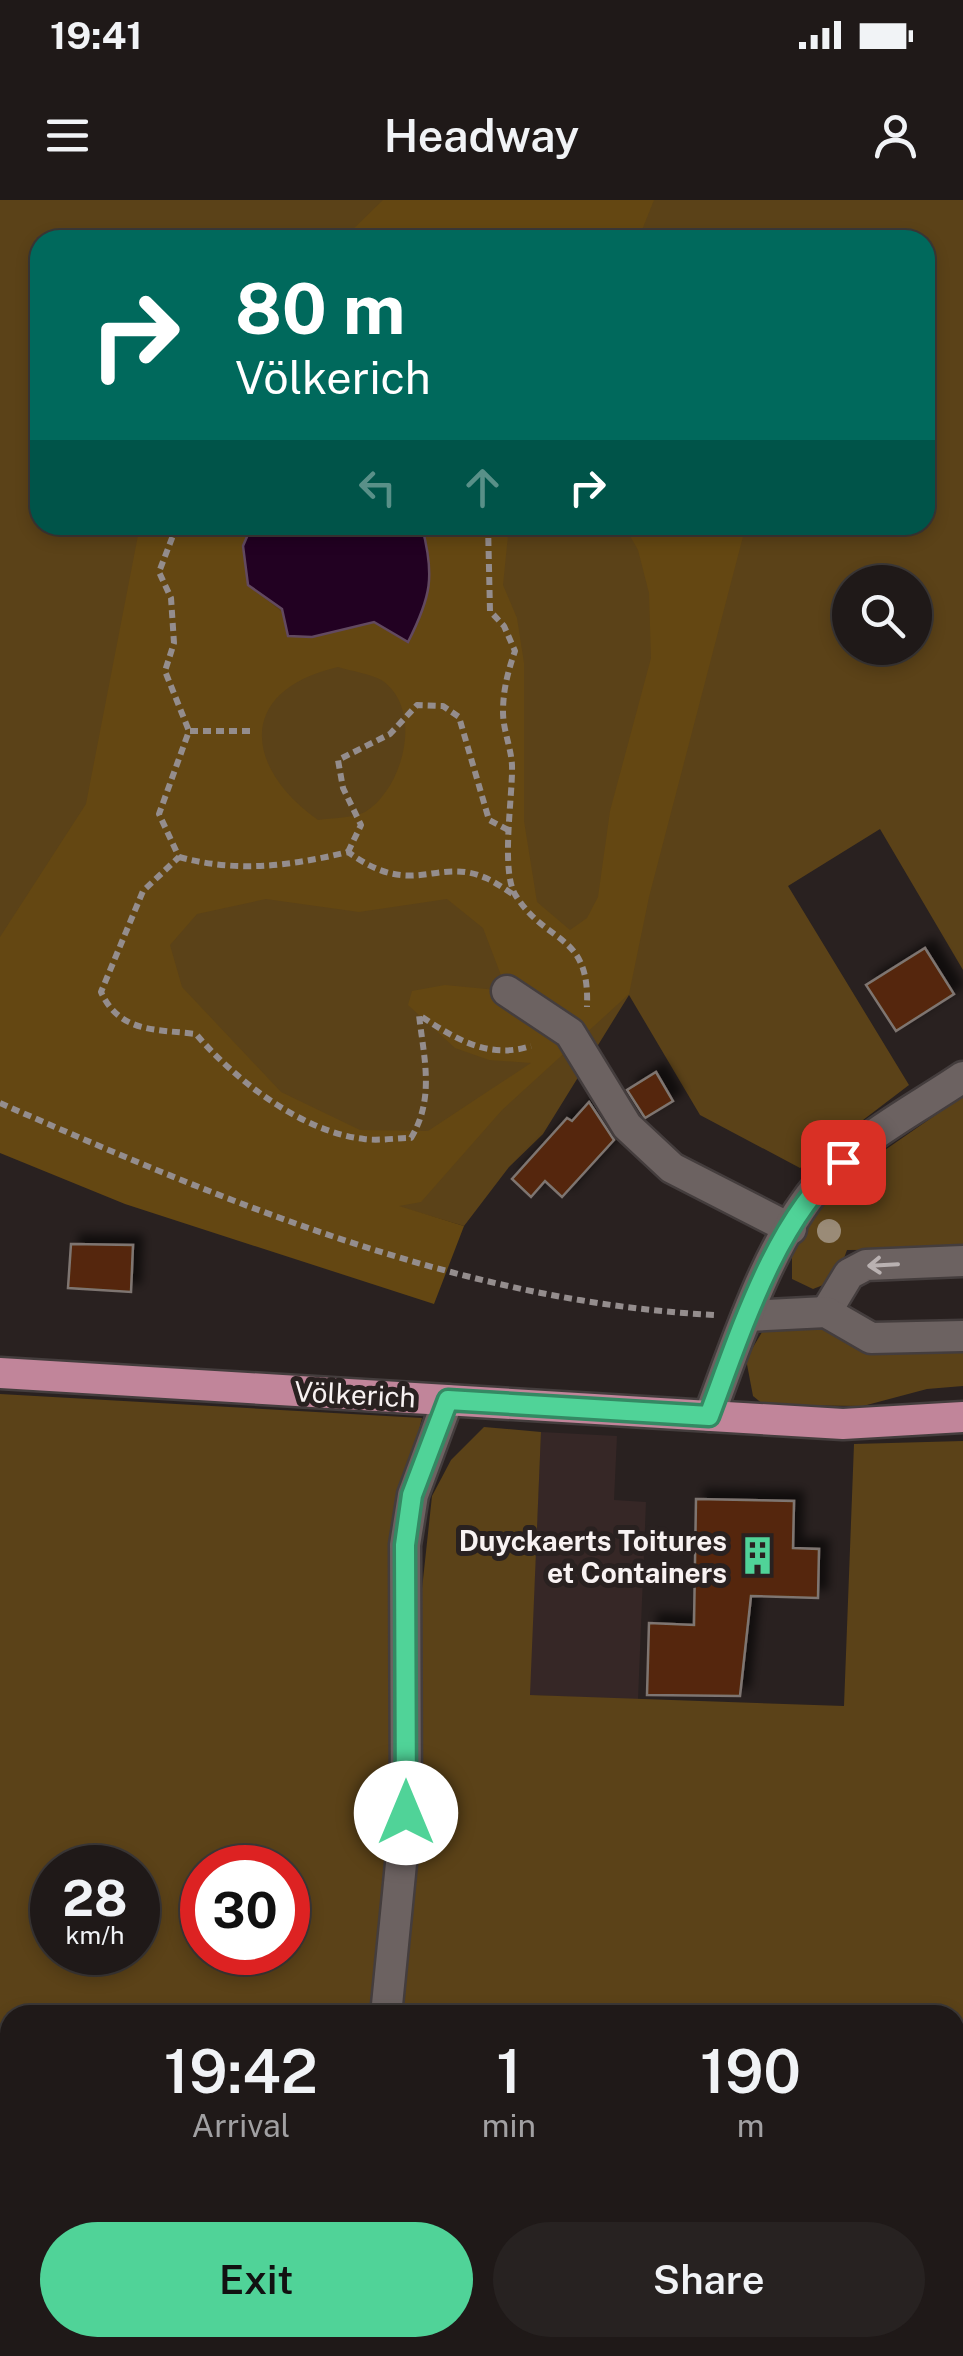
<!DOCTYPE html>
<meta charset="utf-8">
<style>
:root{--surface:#1f1918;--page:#272221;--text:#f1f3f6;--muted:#a1a0a2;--line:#3c3837;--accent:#50d398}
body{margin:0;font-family:"Public Sans",sans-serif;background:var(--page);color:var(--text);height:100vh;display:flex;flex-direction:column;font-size:38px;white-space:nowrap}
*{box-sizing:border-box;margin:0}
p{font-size:32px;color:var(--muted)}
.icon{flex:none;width:55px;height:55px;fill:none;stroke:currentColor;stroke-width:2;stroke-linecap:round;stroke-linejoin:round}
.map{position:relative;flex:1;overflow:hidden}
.sheet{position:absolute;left:0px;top:1805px;width:965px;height:352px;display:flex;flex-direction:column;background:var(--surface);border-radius:30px 30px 0 0;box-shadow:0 5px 15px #0003,0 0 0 2px var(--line)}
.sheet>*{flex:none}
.guide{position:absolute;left:30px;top:30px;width:905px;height:305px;border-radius:30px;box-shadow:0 5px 15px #0003,0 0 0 2px var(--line);background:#00695c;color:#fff;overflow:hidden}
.controls{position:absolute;left:832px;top:365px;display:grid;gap:20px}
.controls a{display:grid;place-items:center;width:100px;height:100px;border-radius:50%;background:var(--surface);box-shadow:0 5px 15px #0003,0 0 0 2px var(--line);font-size:50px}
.speed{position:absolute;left:30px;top:1645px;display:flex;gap:20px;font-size:50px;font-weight:700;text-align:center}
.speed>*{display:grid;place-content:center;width:130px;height:130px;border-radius:50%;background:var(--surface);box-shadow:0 5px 15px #0003,0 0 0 2px var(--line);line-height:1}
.speed small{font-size:25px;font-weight:400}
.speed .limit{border:15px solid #d22;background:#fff;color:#111}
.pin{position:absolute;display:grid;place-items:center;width:85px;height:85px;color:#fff;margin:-42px;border-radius:20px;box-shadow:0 5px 15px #0006}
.me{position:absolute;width:110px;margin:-55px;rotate:0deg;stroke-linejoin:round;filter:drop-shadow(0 0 8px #0008)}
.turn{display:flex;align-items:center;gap:35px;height:210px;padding:0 40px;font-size:45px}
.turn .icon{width:130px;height:130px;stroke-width:2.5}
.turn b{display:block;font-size:70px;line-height:85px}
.lanes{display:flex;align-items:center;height:95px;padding:0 40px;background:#0003;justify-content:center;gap:50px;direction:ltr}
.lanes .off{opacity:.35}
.eta{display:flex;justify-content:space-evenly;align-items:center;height:170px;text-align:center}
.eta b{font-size:60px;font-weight:600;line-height:70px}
.primary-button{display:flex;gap:20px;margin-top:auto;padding:20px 40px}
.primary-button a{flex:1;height:115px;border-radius:60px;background:var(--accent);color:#111;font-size:40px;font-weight:600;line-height:115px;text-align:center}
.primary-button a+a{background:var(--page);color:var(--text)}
.status{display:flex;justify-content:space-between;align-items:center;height:70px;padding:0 50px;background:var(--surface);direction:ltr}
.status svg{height:28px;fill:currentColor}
header{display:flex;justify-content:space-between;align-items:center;height:130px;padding:0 40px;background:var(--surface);font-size:45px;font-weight:600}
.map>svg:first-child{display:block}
</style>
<div class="status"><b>19:41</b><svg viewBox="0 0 49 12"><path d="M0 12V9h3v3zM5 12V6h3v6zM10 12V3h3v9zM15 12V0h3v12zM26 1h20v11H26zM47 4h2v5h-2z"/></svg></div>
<header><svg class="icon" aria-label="menu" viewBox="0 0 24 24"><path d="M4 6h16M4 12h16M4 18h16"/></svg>Headway<svg class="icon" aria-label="person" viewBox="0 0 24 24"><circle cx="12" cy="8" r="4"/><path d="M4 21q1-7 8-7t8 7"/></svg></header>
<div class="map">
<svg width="963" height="2156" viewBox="0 0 963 2156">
<defs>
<filter id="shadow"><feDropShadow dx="9" dy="-9" stdDeviation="5" flood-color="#0009"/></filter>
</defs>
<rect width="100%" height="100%" fill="#292120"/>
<!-- built -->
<path fill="#362726" d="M541 1232 617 1236 614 1300 646 1302 638 1500 529 1495Z"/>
<!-- green -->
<g fill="#5b4218" fill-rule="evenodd">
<path d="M0 0H963V770L880 629 788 686 909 885 800 968 700 915 629 795 543 934 509 967 464 1026 396 1006 0 851ZM40 40H925V325H40ZM850 382H915V448H850Z"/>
<path d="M963 896V1049L847 1050 836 1080 813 1089 792 1079V1054L826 994 849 1005 856 970Z"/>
<path d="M803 1121 963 1144V1186L927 1189 863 1206 764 1205 753 1196 746 1159 765 1127Z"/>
<path d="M0 1194 422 1218 399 1312 396 1601 370 1815H10V2148H261L255 2156H0ZM52 1668H138V1752H52ZM202 1668H288V1752H202Z"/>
<path d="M484 1227 541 1232 530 1495 844 1506 854 1244 963 1241V2156H296L304 2148H955V1815H402L422 1389 432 1296 451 1260Z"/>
</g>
<!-- forest -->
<g fill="#644712" fill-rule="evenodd">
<path d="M383 0H654L638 40H342Z"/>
<path d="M140 325H252L243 346 248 384 312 437 374 422 423 327 419 325H509L503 385 517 418 524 463V621L537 702 570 730 587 718 598 697 610 611 651 458 649 393 638 350 624 325H746L649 697 629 794 502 910 421 1002 399 1006 464 1026 434 1104 125 1004 0 953V737L86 604ZM338 467C351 471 372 474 383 481 424 511 403 589 365 612 353 618 332 618 318 620 243 567 237 490 338 467ZM266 699 359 712 447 699 483 728 507 791 445 785 412 791 408 805 455 848 489 860 531 863 428 931 360 930 281 892 182 787 170 745 197 714Z"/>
</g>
<!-- water -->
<path fill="#220122" stroke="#624960" stroke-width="2.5" d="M252 325 422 327C435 376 431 397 408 442L374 422 312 437 288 436 282 409 248 385 243 346Z"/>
<!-- building -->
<g fill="#542808" stroke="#7e7571" stroke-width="2.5" filter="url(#shadow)">
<path d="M925 748 954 794 896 831 866 785Z"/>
<path d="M656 872 673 901 645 918 627 890Z"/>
<path d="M589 902 614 940 562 997 545 981 531 997 512 979 567 918 572 921Z"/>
<path d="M71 1044 133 1045 131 1092 68 1088Z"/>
<path d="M696 1299 794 1301 793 1348 819 1349 818 1398 751 1396 740 1496 647 1495 649 1423 694 1425Z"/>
</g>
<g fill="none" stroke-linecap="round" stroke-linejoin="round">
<defs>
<g id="minor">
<path d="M507 791 570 833 627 926 672 968 791 1029"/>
<path d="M826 1112 849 1074 866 1065 963 1061"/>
<path d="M747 1116 826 1112 871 1138 963 1136"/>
<path d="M709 1216C737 1142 768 1043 821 982 858 938 916 909 963 877"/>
<path d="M386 1815 406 1613 405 1345 413 1295 448 1200"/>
<path d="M267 2156 273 2148"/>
</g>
<path id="major" d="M0 1173 843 1224 963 1217"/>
</defs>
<!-- minor casing -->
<use href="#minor" stroke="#443d3d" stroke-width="35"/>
<!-- major casing -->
<use href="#major" stroke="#443d3d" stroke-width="35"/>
<!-- path -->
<g stroke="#948d8d" stroke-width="6" stroke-dasharray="8 5" stroke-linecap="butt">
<path d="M177 325 159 372 171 398 174 443 165 471 189 531"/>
<path d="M488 325 490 411 504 426 515 451C508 471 503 490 503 512 503 530 511 547 512 565 513 596 500 672 516 696 548 746 590 732 587 807"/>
<path d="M250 531H189L159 614 179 657 143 691 101 792C120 833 155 829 196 834 235 880 302 932 364 939 379 941 396 938 411 938 435 898 424 859 419 815 454 838 488 860 531 846"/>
<path d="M348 652 361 625 343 588 338 560 390 534 417 505 443 506 459 517 489 620 512 632"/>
<path d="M179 657C237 673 290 666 348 652 414 700 435 656 486 678 495 682 505 689 514 695"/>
<path d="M0 903C226 1002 465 1103 716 1115"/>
</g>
<!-- minor -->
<use href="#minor" stroke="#6c6261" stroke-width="30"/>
<!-- major -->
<use href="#major" stroke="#c1859a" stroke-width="30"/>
</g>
<!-- trees -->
<circle fill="#9a8b77" cx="829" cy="1031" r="12"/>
<!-- one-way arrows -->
<defs><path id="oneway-shaft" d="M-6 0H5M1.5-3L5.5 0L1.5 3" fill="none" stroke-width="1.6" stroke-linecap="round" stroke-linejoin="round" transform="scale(2.5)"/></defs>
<use stroke="#b9b1b1" href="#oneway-shaft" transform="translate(883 1065) rotate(177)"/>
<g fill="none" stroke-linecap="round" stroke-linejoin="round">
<defs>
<path id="route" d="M406 1613 405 1345 412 1295 448 1200 709 1216C740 1134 775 1020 843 962"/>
</defs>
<!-- route casing -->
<use href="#route" stroke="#348963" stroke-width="25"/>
<!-- route -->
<use href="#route" stroke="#50d398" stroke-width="18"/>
</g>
<!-- icons -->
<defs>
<symbol id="building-bare" viewBox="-9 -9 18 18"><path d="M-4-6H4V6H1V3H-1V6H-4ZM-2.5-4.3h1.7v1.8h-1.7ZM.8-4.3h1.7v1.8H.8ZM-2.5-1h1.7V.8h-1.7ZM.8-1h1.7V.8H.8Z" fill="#50d398" stroke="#292120" stroke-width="2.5" paint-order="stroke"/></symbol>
</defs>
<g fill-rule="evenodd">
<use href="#building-bare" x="730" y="1328" width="55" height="55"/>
</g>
<g text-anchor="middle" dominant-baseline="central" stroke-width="10" stroke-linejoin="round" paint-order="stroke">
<!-- street labels -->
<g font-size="28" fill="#f8f2f2" stroke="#292120">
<text transform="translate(355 1194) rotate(3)">Völkerich</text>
</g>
<!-- poi labels -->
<g font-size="28" font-weight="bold" fill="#f8f2f2" stroke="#292120" text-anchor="end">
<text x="727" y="1340">Duyckaerts Toitures<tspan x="727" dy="32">et Containers</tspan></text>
</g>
</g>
</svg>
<div class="controls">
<a><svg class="icon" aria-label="search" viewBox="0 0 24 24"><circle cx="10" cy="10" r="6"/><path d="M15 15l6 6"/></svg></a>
</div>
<div class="speed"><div>28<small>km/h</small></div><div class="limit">30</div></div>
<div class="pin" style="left:843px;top:962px;background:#d93025"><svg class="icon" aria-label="arrive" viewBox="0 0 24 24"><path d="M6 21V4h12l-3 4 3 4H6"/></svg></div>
<svg class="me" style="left:406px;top:1613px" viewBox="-20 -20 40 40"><circle r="19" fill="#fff"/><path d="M0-13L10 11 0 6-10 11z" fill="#50d398"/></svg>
<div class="guide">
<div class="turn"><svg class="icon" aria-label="right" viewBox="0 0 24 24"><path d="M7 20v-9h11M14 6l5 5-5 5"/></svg><div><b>80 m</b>Völkerich</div></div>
<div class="lanes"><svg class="icon off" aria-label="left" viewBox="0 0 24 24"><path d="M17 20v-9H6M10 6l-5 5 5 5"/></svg><svg class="icon off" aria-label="ahead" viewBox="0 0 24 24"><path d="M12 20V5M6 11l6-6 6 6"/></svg><svg class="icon" aria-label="right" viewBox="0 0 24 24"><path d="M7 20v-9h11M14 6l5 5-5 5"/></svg></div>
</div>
<section class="sheet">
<div class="eta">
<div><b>19:42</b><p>Arrival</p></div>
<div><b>1</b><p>min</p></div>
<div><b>190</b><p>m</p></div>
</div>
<div class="primary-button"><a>Exit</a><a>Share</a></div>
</section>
</div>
